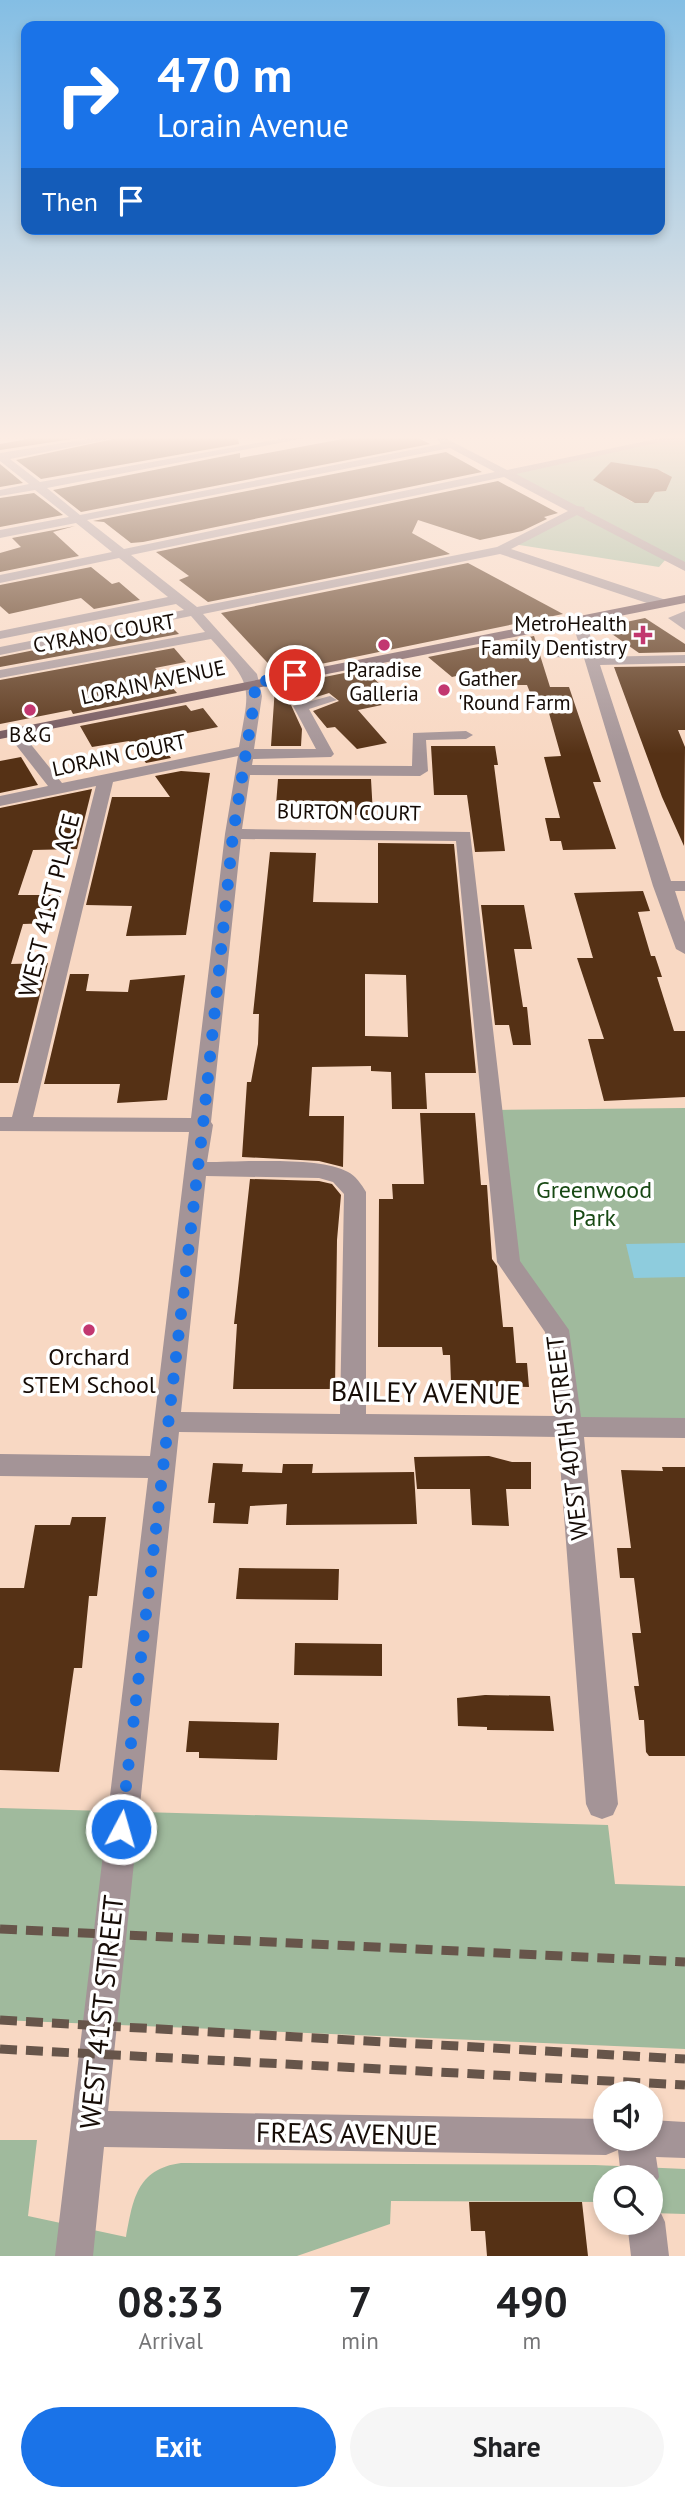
<!DOCTYPE html>
<style>
:root{--surface:#fff;--page:#f6f6f6;--text:#202124;--muted:#757577;--accent:#1a73e8}
body{margin:0;font-family:"PT Sans",sans-serif;background:var(--page);color:var(--text);height:100vh;display:flex;flex-direction:column;font-size:26px;white-space:nowrap}
*{box-sizing:border-box;margin:0}
p{font-size:23px;color:var(--muted)}
.icon{flex:none;width:38px;height:38px;fill:none;stroke:currentColor;stroke-width:2;stroke-linecap:round;stroke-linejoin:round}
.map{position:relative;height:2256px;overflow:hidden}
.sheet{display:flex;flex-direction:column;background:var(--surface);flex:1}
.sheet>*{flex:none}
.guide{position:absolute;left:21px;top:21px;width:644px;height:214px;border-radius:14px;box-shadow:0 4px 10px #0003;background:#1a73e8;color:#fff;overflow:hidden}
.buttons{position:absolute;left:593px;top:2081px;display:grid;gap:14px}
.buttons a{display:grid;place-items:center;width:70px;height:70px;border-radius:50%;background:var(--surface);box-shadow:0 4px 10px #0003;font-size:35px}
.pin{position:absolute;display:grid;place-items:center;width:60px;height:60px;color:#fff;margin:-30px;border:4px solid #fff;border-radius:50%;box-shadow:0 2px 7px #0007}
.me{position:absolute;width:77px;margin:-38px;rotate:6deg;stroke-linejoin:round;filter:drop-shadow(0 0 5px #0008)}
.turn{display:flex;align-items:center;gap:24px;height:147px;padding:0 21px;font-size:32px}
.turn .icon{width:91px;height:91px;stroke-width:2.5}
.turn b{display:block;font-size:49px;line-height:60px}
.then{display:flex;align-items:center;height:66px;padding:0 21px;background:#0003;gap:14px;font-size:26px}
.eta{display:flex;justify-content:space-evenly;align-items:center;height:119px;text-align:center}
.eta b{font-size:42px;font-weight:600;line-height:49px}
.primary-button{display:flex;gap:14px;margin-top:auto;padding:14px 21px}
.primary-button a{flex:1;height:80px;border-radius:42px;background:var(--accent);color:#fff;font-size:28px;font-weight:600;line-height:80px;text-align:center}
.primary-button a+a{background:var(--page);color:var(--text)}
.map>svg:first-child{display:block}
</style>
<div class="map">
<svg width="685" height="2256" viewBox="0 0 685 2256">
<rect width="100%" height="100%" fill="#f8d8c3"/>
<!-- green -->
<g fill="#a0ba9d" fill-rule="evenodd">
<path d="M674 438H685V567L666 559 659 567 513 544 579 510 505 472ZM651 468 664 472 661 479 669 484 666 491 655 492 649 501 632 502 594 479Z"/>
<path d="M685 1108V1428L570 1427 557 1330 509 1262 494 1110Z"/>
<path d="M0 1808 608 1825 615 1884 685 1886V2049L0 2020Z"/>
<path d="M0 2140H37L28 2216 126 2237C133 2201 136 2169 181 2163L595 2165 685 2169V2214L651 2213V2177H606L605 2212 603 2202 391 2201 390 2224 297 2256H0Z"/>
</g>
<!-- water -->
<path fill="#8eccdd" d="M685 1243V1277L634 1278 626 1244Z"/>
<!-- building -->
<g fill="#553115" fill-rule="evenodd">
<path d="M33 438H79L0 450V444Z"/>
<path d="M118 438H238L239 444 41 479 16 460Z"/>
<path d="M348 438H418L430 444 81 512 53 490 240 453V458Z"/>
<path d="M446 452 482 472 143 542 131 543 104 522 93 521Z"/>
<path d="M611 462 657 469 672 477 666 491 655 492 648 503H635L593 480Z"/>
<path d="M0 464 23 483 0 487Z"/>
<path d="M498 481 558 513 544 517 547 519 522 531 480 540 418 520 412 533 450 554 208 602 179 580 189 576 156 552Z"/>
<path d="M34 493 63 515 0 527V498Z"/>
<path d="M75 526 53 532 79 556 0 572V553L21 547 12 538Z"/>
<path d="M468 563 563 614 277 673 221 613Z"/>
<path d="M91 567 112 584 119 582 140 600 94 609 81 598 9 614 0 606V585Z"/>
<path d="M645 618 685 644V652L639 653 602 627Z"/>
<path d="M168 623 179 634 0 667V657Z"/>
<path d="M534 636 550 687H569L601 782H593L616 849 563 850 561 841H550L545 818H560L544 757 561 756 547 706 535 705 527 685H490L487 669 452 677 428 657Z"/>
<path d="M174 648 186 662 155 668 177 693 73 714 71 710 0 724V680Z"/>
<path d="M685 666V730H678L685 747 684 846 662 797 614 667Z"/>
<path d="M364 669 388 692 372 696 382 705 358 710 387 743 357 749 335 727 327 728 313 711 339 701 329 693 291 705 302 729 301 746H271L275 687Z"/>
<path d="M186 705 191 711 203 708 218 727 157 739 171 758 146 763 129 741 92 747 80 726Z"/>
<path d="M431 746H495L498 765H494L505 851 475 852 467 795H434Z"/>
<path d="M21 757 38 785 0 793V761Z"/>
<path d="M181 771 210 773 186 935 126 936 132 906 86 905 112 797H170L155 776Z"/>
<path d="M278 779H371L373 815H349V806L276 805Z"/>
<path d="M92 789 77 849 33 850 18 895H60L53 923 23 924 11 964 48 963 18 1083H0V808Z"/>
<path d="M378 843 454 844 476 1073H425L427 1109H392L391 1072 371 1071V1066L312 1067 309 1116H344L343 1167 319 1161 242 1157 247 1082H251L258 1044 259 1014H253L270 852 316 853 313 902 378 903ZM365 974 406 975 408 1037 365 1036Z"/>
<path d="M643 891 650 911 638 912 651 956H655L662 977H657L674 1031H685V1097L604 1101 588 1039H604L577 958H593L574 893Z"/>
<path d="M481 905H524L532 949H514L523 1007H527L531 1045H513L509 1025H495Z"/>
<path d="M70 974H89L86 991 128 992 130 980 185 975 167 1100 117 1103 120 1084H44Z"/>
<path d="M420 1113H475L481 1185H487L492 1259 497 1266 503 1327H513L516 1363H527L529 1387 491 1386V1392H471V1386L451 1383 450 1355H443L442 1347H378L379 1199H393L392 1184H424Z"/>
<path d="M250 1179 319 1181 332 1184 341 1195 337 1240 335 1389H233L237 1324H234Z"/>
<path d="M489 1456 512 1462H531V1489H506L509 1526 472 1525 470 1489H417L414 1457Z"/>
<path d="M213 1463 243 1464 242 1472 282 1473 283 1464H313L312 1473 414 1472 417 1524 286 1525 287 1504 250 1506 248 1524 213 1523 215 1503H208Z"/>
<path d="M662 1467H685V1756H649L646 1752 644 1720H639L634 1686H639L632 1633H641L634 1578H620L617 1548H631L621 1470 663 1471Z"/>
<path d="M72 1517H106L97 1596H89L82 1668H74L59 1772 0 1770V1588H24L35 1525H70Z"/>
<path d="M239 1568 339 1569 338 1600 236 1599Z"/>
<path d="M295 1643 382 1644V1676L294 1675Z"/>
<path d="M485 1695 550 1696 554 1731 487 1730V1727L458 1726 457 1698Z"/>
<path d="M189 1721 279 1723 277 1760 199 1758V1752H186Z"/>
<path d="M469 2202H582L588 2256H487L485 2231H471Z"/>
</g>
<g fill="none" stroke-linecap="round" stroke-linejoin="round">
<!-- minor -->
<g fill="#a49497" fill-rule="evenodd">
<path d="M94 438H115L10 459 40 482 285 438H305L47 488 80 515 441 444 436 438H445L507 470 661 438H679L516 474 577 506 584 507 585 510 685 562V571L577 515 511 549 666 600V606H656L500 554 203 614 257 674 262 696 254 749H316L293 706 330 696 337 700 309 709 334 754 331 757 253 759 252 765 412 766 413 733 466 731 473 735 466 739 426 740 428 771 420 776 250 775 242 829 470 832 520 1261 569 1330 581 1417 685 1418V1438L584 1437 618 1804 613 1815 602 1819 591 1815 586 1804 558 1437 179 1432 108 2111 606 2119V2138H651V2120L685 2122V2158L656 2157 659 2177 651 2191V2177H621L618 2150 606 2155 104 2147 93 2256H55L148 1478 0 1476V1454L150 1456 189 1132 0 1131V1117H12L96 786 0 806V796L48 786 16 745 24 740 29 742 62 783 239 747C250 684 254 687 211 639L0 678V670L205 632 191 616 0 655V647L184 610 176 604 0 639V631L168 597 119 558 0 583V575L112 552 76 523 0 538V530L69 517 35 490 0 496V490L29 484 0 461V453ZM450 448 495 472 124 549 87 520ZM504 477 568 511 497 547 197 607 131 555ZM238 756 225 834 191 1118 33 1117 113 782ZM241 839 456 841 497 1262 545 1332 556 1416 366 1414V1192C362 1185 355 1175 348 1172 321 1156 240 1162 207 1162L213 1125 211 1122ZM206 1176 319 1178 333 1182 344 1194 340 1414 181 1412Z"/>
<path d="M685 611V630L668 618Z"/>
<path d="M573 616 585 619 597 657 685 655V663L600 665 671 881H685V891H675L685 922V954L676 949 653 886 584 658 550 657 544 643 551 639 556 640 560 650H581L571 619Z"/>
<path d="M651 2205 659 2209 665 2222 669 2256H631L627 2222H651Z"/>
</g>
<!-- major -->
<path fill="#72565c" fill-rule="evenodd" d="M685 595V603L0 739V731Z"/>
<!-- rail -->
<g stroke="#67554a" stroke-width="9" stroke-dasharray="17 9" stroke-linecap="butt">
<path d="M0 1929 685 1962"/>
<path d="M0 2020 685 2059"/>
<path d="M0 2049 685 2085"/>
</g>
</g>
<!-- sky -->
<linearGradient id="sky" x2="0" y2="1"><stop stop-color="#84bee4"/><stop offset="0.58" stop-color="#fcede4"/><stop offset="1" stop-color="#fcede4" stop-opacity="0"/></linearGradient>
<rect width="685" height="754" fill="url(#sky)"/>
<g fill="none" stroke-linecap="round" stroke-linejoin="round">
<!-- route -->
<path stroke="#1a73e8" stroke-width="12" stroke-dasharray="0 21.6" d="M121 1829 203 1125 233 834 255 696 254 683 295 675"/>
</g>
<!-- markers -->
<g fill="#c23770" stroke="#fff" stroke-width="2.5">
<path d="M639.5 624.5h7v7h7v7h-7v7h-7v-7h-7v-7h7z"/>
<circle cx="384" cy="645" r="7"/>
<circle cx="444" cy="690" r="7"/>
<circle cx="30" cy="710" r="7"/>
<circle cx="89" cy="1330" r="7"/>
</g>
<g text-anchor="middle" dominant-baseline="central" stroke-width="7" stroke-linejoin="round" paint-order="stroke">
<!-- far-poi labels -->
<g font-size="21" fill="#160c06" stroke="#fff">
<text x="627" y="623" text-anchor="end">MetroHealth<tspan x="627" dy="24">Family Dentistry</tspan></text>
<text x="384" y="669">Paradise<tspan x="384" dy="24">Galleria</tspan></text>
<text x="458" y="678" text-anchor="start">Gather<tspan x="458" dy="24">'Round Farm</tspan></text>
<text x="30" y="734">B&amp;G</text>
</g>
<!-- far-street labels -->
<g font-size="21" fill="#160c06" stroke="#fff">
<text transform="translate(104 633) rotate(-10)">CYRANO COURT</text>
<text transform="translate(153 682) rotate(-12)">LORAIN AVENUE</text>
<text transform="translate(119 755) rotate(-12)">LORAIN COURT</text>
<text transform="translate(349 812) rotate(1)">BURTON COURT</text>
</g>
<!-- street labels -->
<g font-size="24" fill="#160c06" stroke="#fff">
<text transform="translate(49 905) rotate(-76)">WEST 41ST PLACE</text>
<text transform="translate(567 1438) rotate(-97)">WEST 40TH STREET</text>
</g>
<!-- park labels -->
<g font-size="24" fill="#184914" stroke="#fff">
<text x="594" y="1189">Greenwood<tspan x="594" dy="28">Park</tspan></text>
</g>
<!-- poi labels -->
<g font-size="24" fill="#160c06" stroke="#fff">
<text x="89" y="1356">Orchard<tspan x="89" dy="28">STEM School</tspan></text>
</g>
<!-- near-street labels -->
<g font-size="28" fill="#160c06" stroke="#fff">
<text transform="translate(426 1392) rotate(1)">BAILEY AVENUE</text>
<text transform="translate(101 2012) rotate(-84)">WEST 41ST STREET</text>
<text transform="translate(347 2133) rotate(1)">FREAS AVENUE</text>
</g>
</g>
</svg>
<div class="buttons">
<a><svg class="icon" aria-label="sound" viewBox="0 0 24 24"><path d="M4 9h4l5-4v14l-5-4H4zM17 9q2 3 0 6"/></svg></a>
<a><svg class="icon" aria-label="search" viewBox="0 0 24 24"><circle cx="10" cy="10" r="6"/><path d="M15 15l6 6"/></svg></a>
</div>
<div class="pin" style="left:295px;top:675px;background:#d93025"><svg class="icon" aria-label="arrive" viewBox="0 0 24 24"><path d="M6 21V4h12l-3 4 3 4H6"/></svg></div>
<svg class="me" style="left:121px;top:1829px" viewBox="-20 -20 40 40"><circle r="17" fill="#1a73e8" stroke="#fff" stroke-width="3"/><path d="M0-11L8 9 0 5-8 9z" fill="#fff"/></svg>
<div class="guide">
<div class="turn"><svg class="icon" aria-label="right" viewBox="0 0 24 24"><path d="M7 20v-9h11M14 6l5 5-5 5"/></svg><div><b>470 m</b>Lorain Avenue</div></div>
<div class="then">Then<svg class="icon" aria-label="arrive" viewBox="0 0 24 24"><path d="M6 21V4h12l-3 4 3 4H6"/></svg></div>
</div>
</div>
<section class="sheet">
<div class="eta">
<div><b>08:33</b><p>Arrival</p></div>
<div><b>7</b><p>min</p></div>
<div><b>490</b><p>m</p></div>
</div>
<div class="primary-button"><a>Exit</a><a>Share</a></div>
</section>
